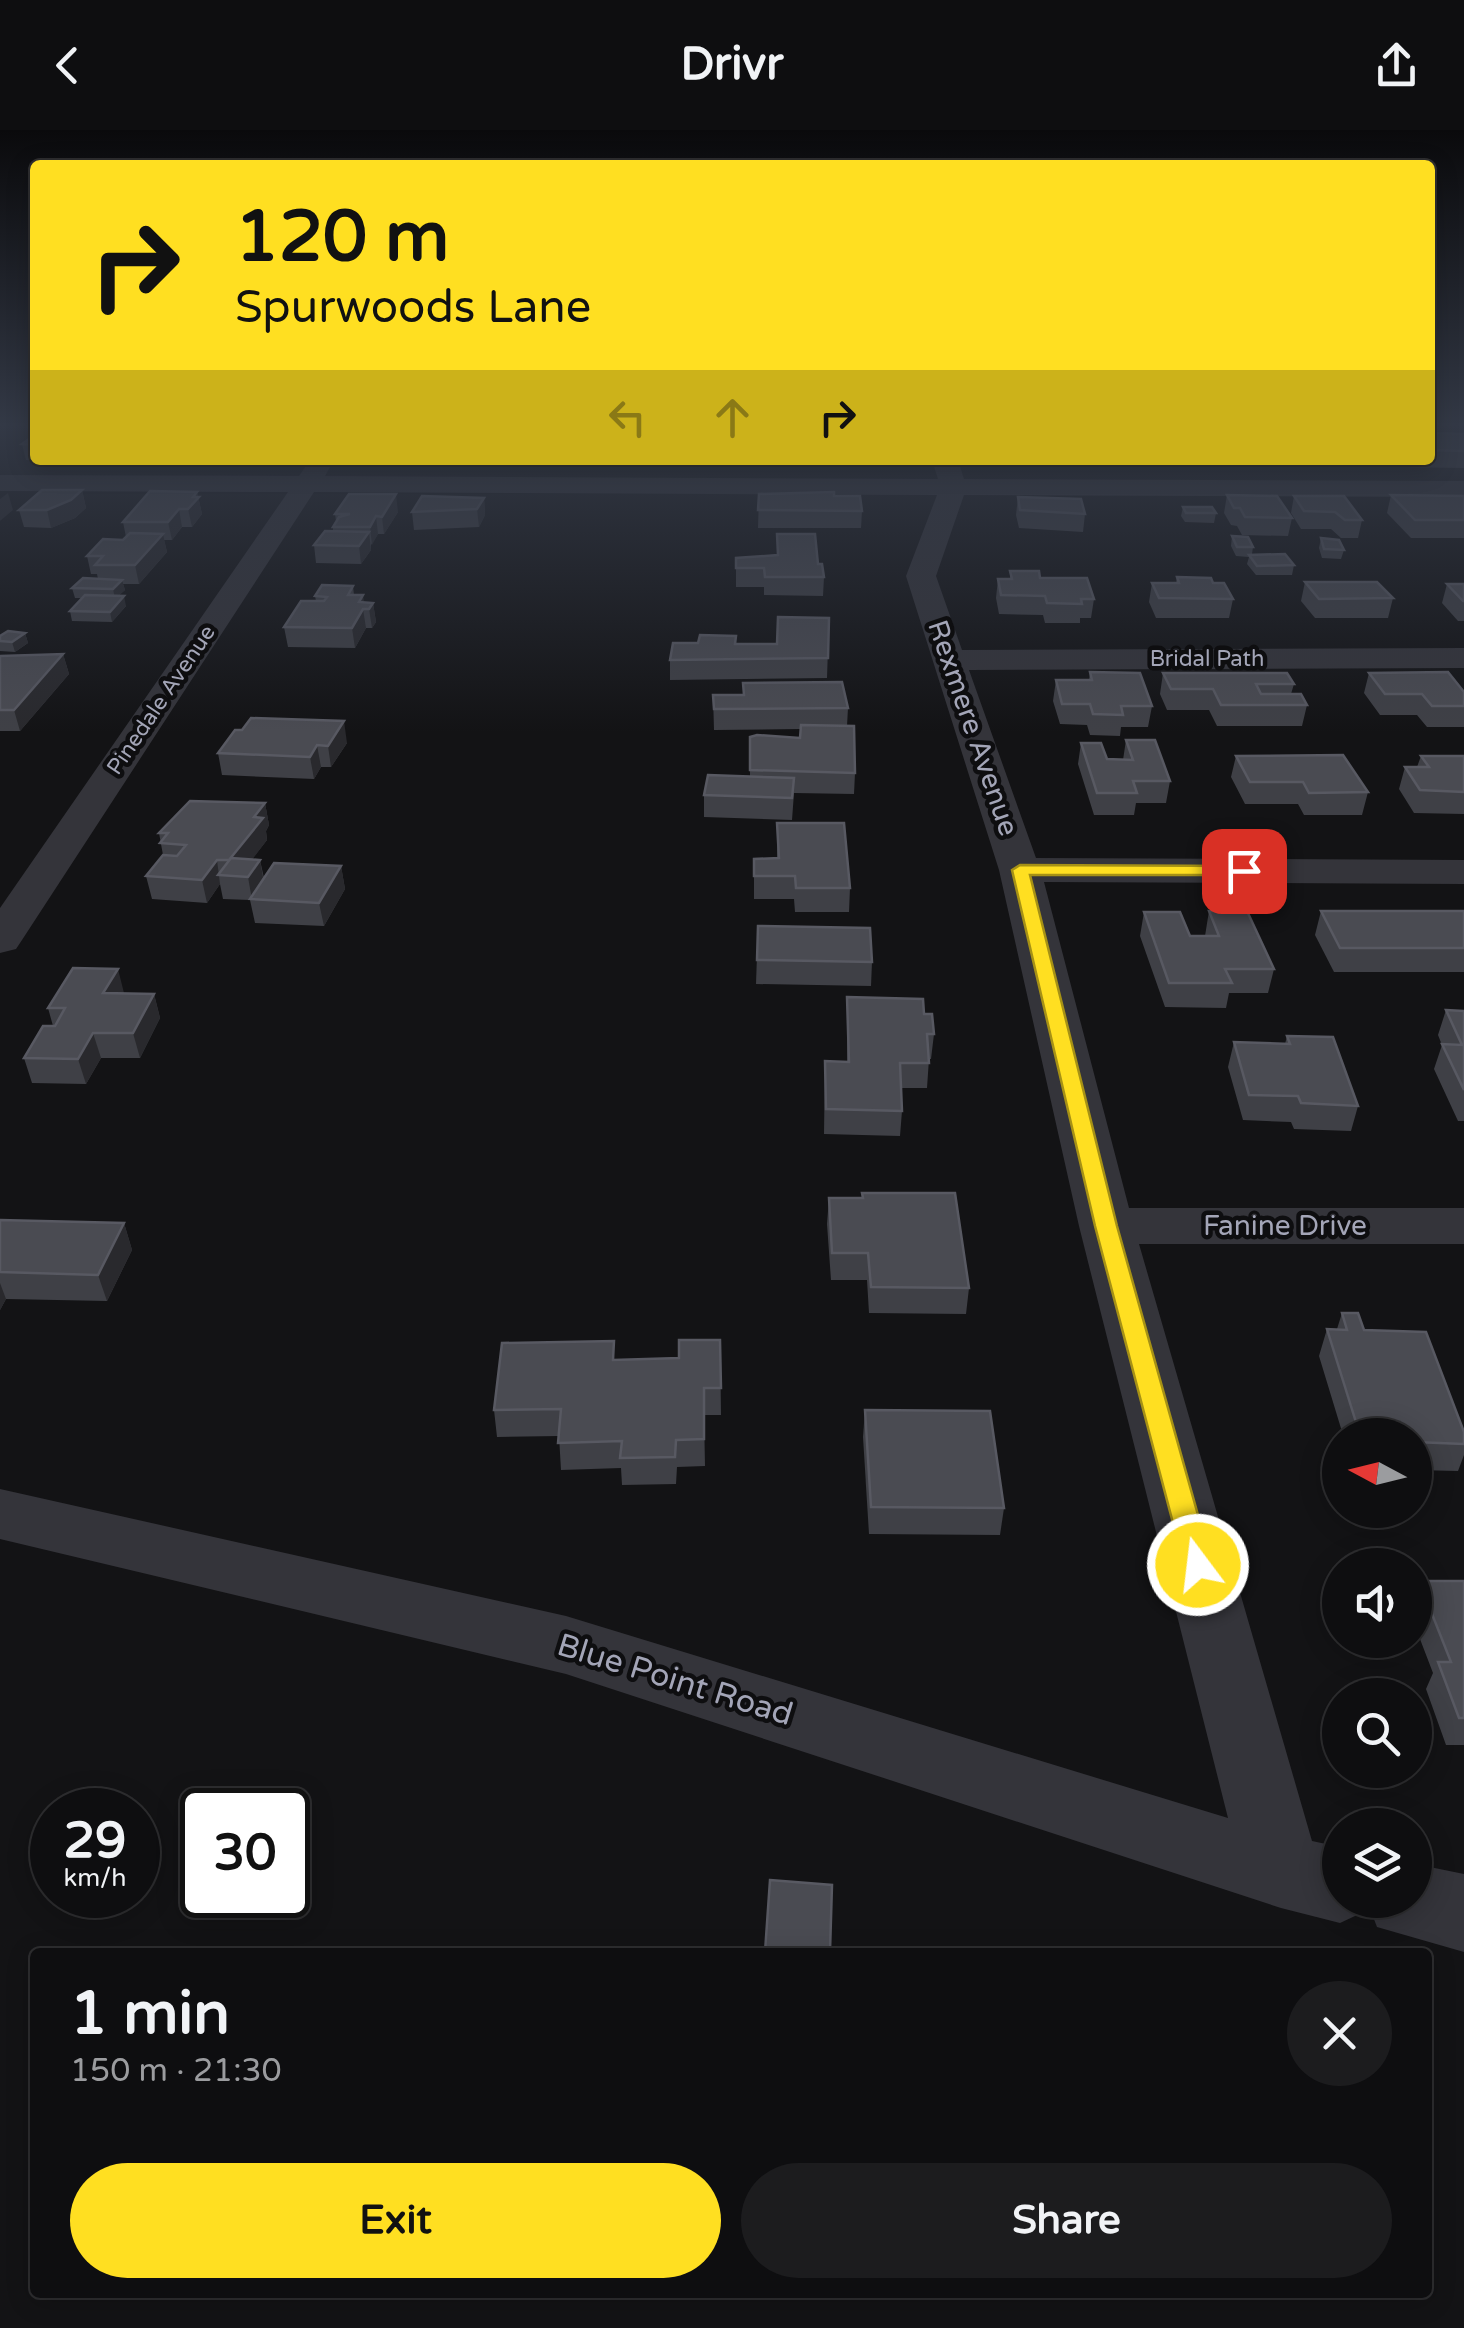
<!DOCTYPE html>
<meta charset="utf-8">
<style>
:root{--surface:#0e0e10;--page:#1c1c1e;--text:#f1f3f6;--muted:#9b9c9f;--line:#2e2e30;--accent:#ffdf21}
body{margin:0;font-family:"Varela Round",sans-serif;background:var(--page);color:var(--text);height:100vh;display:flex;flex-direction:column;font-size:38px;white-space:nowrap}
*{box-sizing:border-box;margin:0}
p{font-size:32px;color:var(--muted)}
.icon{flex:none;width:55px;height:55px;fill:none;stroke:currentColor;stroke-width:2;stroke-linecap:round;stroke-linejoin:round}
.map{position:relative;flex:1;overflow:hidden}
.panel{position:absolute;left:30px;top:1818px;width:1402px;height:350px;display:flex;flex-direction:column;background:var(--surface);border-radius:10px;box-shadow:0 5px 25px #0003,0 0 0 2px var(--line)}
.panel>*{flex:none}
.banner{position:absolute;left:30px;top:30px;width:1405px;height:305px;border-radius:10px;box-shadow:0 5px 25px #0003,0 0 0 2px var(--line);background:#ffdf21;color:#111;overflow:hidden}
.needle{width:65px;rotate:277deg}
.fabs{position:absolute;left:1322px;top:1288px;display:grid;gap:20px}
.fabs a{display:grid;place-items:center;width:110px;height:110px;border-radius:50%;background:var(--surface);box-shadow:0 5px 25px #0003,0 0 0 2px var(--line);font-size:50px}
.speed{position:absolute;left:30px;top:1658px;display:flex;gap:20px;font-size:50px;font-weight:700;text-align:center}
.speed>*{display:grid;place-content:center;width:130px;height:130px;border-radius:50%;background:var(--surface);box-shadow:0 5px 25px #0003,0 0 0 2px var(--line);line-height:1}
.speed small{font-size:25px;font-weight:400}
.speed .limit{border:5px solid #111;border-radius:15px;background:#fff;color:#111}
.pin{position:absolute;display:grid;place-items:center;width:85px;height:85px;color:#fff;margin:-42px;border-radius:20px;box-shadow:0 5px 15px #0006}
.me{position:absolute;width:110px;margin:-55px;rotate:345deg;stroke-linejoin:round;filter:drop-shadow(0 0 8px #0008)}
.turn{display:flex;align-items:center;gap:35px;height:210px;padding:0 40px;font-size:45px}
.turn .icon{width:130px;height:130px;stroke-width:2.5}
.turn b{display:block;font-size:70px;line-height:85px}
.lanes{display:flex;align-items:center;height:95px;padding:0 40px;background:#0003;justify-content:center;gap:50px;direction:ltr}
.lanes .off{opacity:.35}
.round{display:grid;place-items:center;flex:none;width:105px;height:105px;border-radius:52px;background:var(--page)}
.overview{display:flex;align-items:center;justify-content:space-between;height:170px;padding:0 40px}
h1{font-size:60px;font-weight:800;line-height:75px}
.cta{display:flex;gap:20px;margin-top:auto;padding:20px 40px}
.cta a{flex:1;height:115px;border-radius:60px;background:var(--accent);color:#111;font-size:40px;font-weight:800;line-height:115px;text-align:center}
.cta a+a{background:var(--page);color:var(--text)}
header{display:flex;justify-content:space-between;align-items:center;height:130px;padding:0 40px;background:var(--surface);font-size:45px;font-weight:800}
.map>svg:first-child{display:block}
</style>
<header><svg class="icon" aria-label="back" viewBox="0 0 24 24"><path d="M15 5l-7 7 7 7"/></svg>Drivr<svg class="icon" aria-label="share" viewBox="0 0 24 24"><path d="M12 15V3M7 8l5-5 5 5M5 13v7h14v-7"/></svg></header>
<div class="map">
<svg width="1464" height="2198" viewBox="0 0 1464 2198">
<rect width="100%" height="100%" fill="#131315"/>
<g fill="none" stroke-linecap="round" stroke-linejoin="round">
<!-- minor -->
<path fill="#34343a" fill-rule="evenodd" d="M310 330H334L325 346 938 349 932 330H958L964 349 1464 351V367L964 365 936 446 962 520 1464 518V538L969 540 1036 728 1464 730V754L1044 752 1129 1078H1464V1114H1139L1312 1711 1340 1717V1770H1415V1734L1464 1744V1822L1377 1797 1370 1779 1340 1793 1281 1778 566 1544 0 1409V1359L566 1486 1228 1688 1079 1096 999 740 906 446 937 365 314 362 22 810 16 819 0 823V778L288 362 0 361V345L299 346Z"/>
</g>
<!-- wall -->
<g fill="#3f4046">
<path d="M1430 303 1464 304V338L1398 337 1393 330H1430Z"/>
<path d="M35 305V330H116L108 336 26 330 22 314Z"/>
<path d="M182 330H237L236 331Z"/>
<path d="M379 330H422L418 336 379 335Z"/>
<path d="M463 330H505L504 332Z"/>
<path d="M637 330H689L688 333 637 332Z"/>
<path d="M988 330H1074L1073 335 990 334Z"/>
<path d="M1112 330H1167L1166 334 1161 337 1114 334Z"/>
<path d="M1186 330H1225L1224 333 1208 332V335H1188Z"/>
<path d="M1254 330H1299H1294L1293 336H1257Z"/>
<path d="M1324 330H1367L1366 335 1327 334Z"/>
<path d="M82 360 86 378 75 388 51 398 24 397 19 380Z"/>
<path d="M197 362 202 384 192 397H182L172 410H164L167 422 139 454H123L125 460 118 466 126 476 112 492 72 491 70 481 83 468H75L72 458 98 449 97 444H91L87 426 123 410 126 407 123 392Z"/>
<path d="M759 364 834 366 862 381 861 398H758Z"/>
<path d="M1227 365 1292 388 1288 406 1242 405 1237 396 1231 395 1224 383Z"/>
<path d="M1391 365 1464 366V408H1411L1387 383Z"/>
<path d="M1294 366 1362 390 1358 408H1341L1331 399H1301L1291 383Z"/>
<path d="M1018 367 1085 384 1083 402 1019 398 1016 385Z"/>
<path d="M484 368 485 385 479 397 414 400 412 382Z"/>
<path d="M1183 377 1216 383 1214 393 1185 392 1181 386Z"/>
<path d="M398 382 384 404H378L371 415V420L361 434 316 433 314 415 333 401V397L336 391 335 384Z"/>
<path d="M777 404 818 434 824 447 823 466 764 465V457H736V428L777 425Z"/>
<path d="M1232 406 1253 417 1252 424 1294 435 1292 445H1256L1247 434 1249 427 1236 426 1231 416Z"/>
<path d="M1321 408 1344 420 1341 429 1322 428 1319 418Z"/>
<path d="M1010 441 1040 448 1094 469 1091 488H1080V493H1045L1043 485 999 484 996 468 998 449H1010Z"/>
<path d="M1177 447 1213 453 1233 469 1229 488H1156L1149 472 1152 453H1176Z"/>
<path d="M1305 452 1393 468 1388 488H1315L1301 471Z"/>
<path d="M1447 454H1464V491H1458L1442 473Z"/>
<path d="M353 456 354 465 364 472 373 473 376 492 372 498H366L355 518 288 517 284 497 316 471 315 466Z"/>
<path d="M829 488 827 548 670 550V530L698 513 736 506V514H777Z"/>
<path d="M25 503 28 513 15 522 0 521V506Z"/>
<path d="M63 524 69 544 20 601H0V526Z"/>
<path d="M1090 542 1152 576 1148 597H1121L1120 606 1090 605 1087 595 1060 594 1053 571 1056 550H1089Z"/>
<path d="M1163 543 1294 554 1291 564 1307 575 1302 596H1217L1209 580H1167L1160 564Z"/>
<path d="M1369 543 1464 562V597H1427L1417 585H1380L1364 563Z"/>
<path d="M743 553 848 578 847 596 855 643 854 664 794 663 792 690 704 687V665L750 647V607L800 608V599L714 600 713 565H743Z"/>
<path d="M242 600 347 613 331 637H321L314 649 222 645 218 623Z"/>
<path d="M1126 610 1170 651 1166 673H1136L1134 685H1094L1078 634 1081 613 1107 629 1123 630Z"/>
<path d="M1236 626 1368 662 1362 685H1304L1298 674H1245L1231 647Z"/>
<path d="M1421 626H1464V684L1414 683 1399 659 1405 637H1417Z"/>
<path d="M265 673 269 695 266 701 267 710 252 729 260 730 264 748 341 736 345 759 324 796 255 793 250 770 223 769 220 754 207 773 152 769 146 746 163 725 159 703Z"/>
<path d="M777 693 850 758 849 782H795L794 769H754V729L777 728Z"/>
<path d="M1209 781 1274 839 1268 863H1229L1226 878 1165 877 1140 806 1144 782 1190 806H1205Z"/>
<path d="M1321 781H1464V842H1334L1315 805Z"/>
<path d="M758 796 872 832 871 856 756 854Z"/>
<path d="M124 864H154L160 888 140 928H101L86 954 32 953 24 928 53 896 48 878Z"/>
<path d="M847 867 924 884 934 904 931 929H929L927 958H901L902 981 900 1006 824 1004 825 931 847 932Z"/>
<path d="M1446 880 1464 881V991H1458L1434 939 1442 915 1438 905Z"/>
<path d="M1287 906 1358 976 1351 1001 1294 999 1291 992 1243 990 1228 937 1234 912 1285 914Z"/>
<path d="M829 1068 969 1158 966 1184 869 1183 867 1150H831L827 1094Z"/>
<path d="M0 1090 124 1093 132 1120 107 1171 6 1169 0 1180Z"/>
<path d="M1342 1183 1364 1200 1464 1302V1325L1458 1341 1415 1340V1305H1343L1319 1226 1327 1199H1337Z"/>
<path d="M720 1210 721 1285H704L705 1336 677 1337 676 1354 622 1355 621 1338 561 1340 559 1306 497 1307 494 1280 615 1230 679 1228Z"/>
<path d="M865 1280 1004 1378 1000 1405 869 1404 863 1307Z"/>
<path d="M1419 1451H1464V1615H1446L1426 1559 1433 1543 1415 1496V1461Z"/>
</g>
<!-- shaded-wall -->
<g fill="#29292d">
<path d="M82 360 86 378 75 388 51 398 47 380Z"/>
<path d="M197 362 202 384 192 397 188 379 193 367Z"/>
<path d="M8 363 13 380 0 391V369Z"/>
<path d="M396 364 398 382 384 404 382 387Z"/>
<path d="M484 368 485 385 479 397 477 379Z"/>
<path d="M179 379 182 397 172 410 168 392Z"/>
<path d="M376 386 378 404 372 415 370 397Z"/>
<path d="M369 402 371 420 361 434 359 416Z"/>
<path d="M163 404 167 422 139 454 135 435Z"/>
<path d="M122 450 125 460 115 469 113 459Z"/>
<path d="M363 465 365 479H363L366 498 355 518 352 498 359 472Z"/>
<path d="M124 466 126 476 112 492 110 482Z"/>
<path d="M373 473 376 492 372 498 369 479Z"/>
<path d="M25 503 28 513 15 522 12 512Z"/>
<path d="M63 524 69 544 20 601 14 580Z"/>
<path d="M344 591 347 613 331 637 328 616Z"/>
<path d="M317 615 321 637 314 649 310 627Z"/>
<path d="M265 673 269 695 266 701 267 710 239 747 229 730 254 687Z"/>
<path d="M217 730 220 754 207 773 202 750Z"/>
<path d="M260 730 264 753 252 770 248 747Z"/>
<path d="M341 736 345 759 324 796 319 773Z"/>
<path d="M118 839 124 863H103Z"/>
<path d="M154 864 160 888 140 928 133 903Z"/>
<path d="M93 903 101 928 86 954 78 929Z"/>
<path d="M124 1093 132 1120 107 1171 98 1145Z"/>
<path d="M0 1153 6 1169 0 1180Z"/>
</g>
<!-- building -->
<g fill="#4a4b52" stroke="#585962" stroke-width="2.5">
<path d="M1430 303 1464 304V321L1430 320Z"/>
<path d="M35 305V315L22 314Z"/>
<path d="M42 360H82L71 370 47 380H19Z"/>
<path d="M150 361 197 362 193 367H199L188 379H179L168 392H123Z"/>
<path d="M834 362V366H860L862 381 758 380 759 364Z"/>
<path d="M349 364H396L382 387 376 386 370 397H333L339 387 350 384H335Z"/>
<path d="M1227 365 1277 366 1292 388 1245 387 1240 378H1234Z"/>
<path d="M1391 365 1464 366V390H1415Z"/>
<path d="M422 366 484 368 477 379 412 382Z"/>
<path d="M1294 366H1344L1362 390H1345L1335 382 1304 381Z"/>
<path d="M1018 367 1081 369 1085 384 1020 380Z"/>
<path d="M1183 377H1212L1216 383H1186Z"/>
<path d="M325 401 369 402 359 416 314 415Z"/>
<path d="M130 403 163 404 135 435H95L103 426H87L103 409 123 410Z"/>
<path d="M777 404H815L818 434H822L824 447H765L764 438H736V428L778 425Z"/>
<path d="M1232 406 1248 407 1253 417H1237Z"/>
<path d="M1321 408 1339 410 1344 420 1324 419Z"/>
<path d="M1285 424 1294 435 1257 436 1249 425Z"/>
<path d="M1010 441H1039L1040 448H1087L1094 469H1081L1082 474 1047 473 1045 466 1001 465 998 449H1012Z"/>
<path d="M1177 447 1211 448 1213 453H1224L1233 469 1159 468 1152 453H1179Z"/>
<path d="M83 448 122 450 113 459 72 458Z"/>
<path d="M1305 452H1377L1393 468 1319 469Z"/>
<path d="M1447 454H1464V471H1463Z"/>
<path d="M322 455 353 456 348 465H363L359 472 373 473 369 479H363L352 498 284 497 301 471H324L327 467 315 466Z"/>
<path d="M85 465 124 466 110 482 70 481Z"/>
<path d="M778 487 829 488 828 528 670 530 673 513H698L700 505 736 506 735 514H777Z"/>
<path d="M8 501 25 503 12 512 0 511V506Z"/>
<path d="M63 524 14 580H0V526Z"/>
<path d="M1090 542 1140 543 1152 576H1121L1123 585 1093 584 1090 574H1062L1056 550H1092Z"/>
<path d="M1448 542 1464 562V576H1432L1422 564H1385L1369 543Z"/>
<path d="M1163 543H1287L1294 554H1256L1261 564H1301L1307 575H1221L1213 559H1171Z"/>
<path d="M842 552 848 578 714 579 713 565H744L743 553Z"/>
<path d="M251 588 344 591 328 616 317 615 310 627 218 623 235 600H242Z"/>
<path d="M801 595 854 596 855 643 750 640V607L757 605 800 608Z"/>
<path d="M1126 610H1155L1170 651H1133L1137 663H1097L1081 613H1101L1107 629 1133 630Z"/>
<path d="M1343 625 1368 662 1309 663 1303 652H1250L1236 626Z"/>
<path d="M1421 626H1464V662L1420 660 1405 637H1429Z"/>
<path d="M708 645 794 648 792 668 704 665Z"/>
<path d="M190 671 265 673 254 687 263 688 229 730H217L202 750 146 746 163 725 177 726 186 715 160 713 168 703H159Z"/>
<path d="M777 693H844L850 758H796L795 746H754V729L779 728Z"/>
<path d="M231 728 260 730 248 747 218 745Z"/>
<path d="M274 733 341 736 319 773 250 769Z"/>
<path d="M1209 781H1247L1274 839H1225L1232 853H1169L1144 782H1180L1190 806H1219Z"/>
<path d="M1321 781H1464V818H1340Z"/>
<path d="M758 796 870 798 872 832 757 830Z"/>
<path d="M73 838 118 839 103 863 154 864 133 903H93L78 929 24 928 43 896H55L65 878H48Z"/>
<path d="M847 867 923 869 924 884H932L934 904H927L929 933H900L902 981 826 979 825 931 849 932Z"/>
<path d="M1446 880 1464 881V960L1442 914 1462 915Z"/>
<path d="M1287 906 1333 907 1358 976 1301 973 1298 966 1249 965 1234 912 1290 914Z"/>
<path d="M862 1063H955L969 1158 871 1157 868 1123H832L829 1068H863Z"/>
<path d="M0 1090 124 1093 98 1145 0 1142Z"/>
<path d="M1342 1183H1358L1364 1200 1426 1202 1464 1302V1314L1415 1312V1305H1360L1327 1199 1347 1200Z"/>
<path d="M679 1210H720L721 1258H704V1309L676 1310 675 1327 620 1328 622 1311 558 1313 561 1279 494 1280 502 1213 614 1211 613 1230 679 1228Z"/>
<path d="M865 1280 990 1281 1004 1378 871 1377Z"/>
<path d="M1419 1451H1464V1588H1459L1438 1532H1451Z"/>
<path d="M770 1750 832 1755 830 1822H765Z"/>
</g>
<!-- sky -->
<linearGradient id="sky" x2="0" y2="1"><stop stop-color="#0a0a0c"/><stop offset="0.49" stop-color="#333946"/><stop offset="1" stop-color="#333946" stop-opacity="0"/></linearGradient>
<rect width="1464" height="602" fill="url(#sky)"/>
<!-- route -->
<path fill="#ffdf21" stroke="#a69115" stroke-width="2.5" d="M1244 736 1252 741 1250 745H1030L1117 1096 1212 1435 1208 1443 1198 1446 1188 1443 1184 1435 1095 1096 1012 740 1020 735Z"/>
<g text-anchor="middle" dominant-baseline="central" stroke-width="9" stroke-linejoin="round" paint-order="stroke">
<!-- far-street labels -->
<g font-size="22" fill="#a3a5b7" stroke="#0e0e10">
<text x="1207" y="529">Bridal Path</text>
<text transform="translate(161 570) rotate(-56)">Pinedale Avenue</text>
</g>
<!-- street labels -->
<g font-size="28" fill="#a3a5b7" stroke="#0e0e10">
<text transform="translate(973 598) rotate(71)">Rexmere Avenue</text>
<text x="1285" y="1096">Fanine Drive</text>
</g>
<!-- near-street labels -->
<g font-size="32" fill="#a3a5b7" stroke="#0e0e10">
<text transform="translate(675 1550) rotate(17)">Blue Point Road</text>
</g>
</g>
</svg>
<div class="fabs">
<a><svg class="needle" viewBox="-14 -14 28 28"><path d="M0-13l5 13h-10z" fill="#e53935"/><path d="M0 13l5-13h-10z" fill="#9b9c9f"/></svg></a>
<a><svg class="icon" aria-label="sound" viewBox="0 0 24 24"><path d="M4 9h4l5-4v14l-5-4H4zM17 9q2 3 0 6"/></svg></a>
<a><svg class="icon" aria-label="search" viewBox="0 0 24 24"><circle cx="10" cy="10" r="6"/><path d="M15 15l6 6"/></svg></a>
<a><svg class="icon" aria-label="layers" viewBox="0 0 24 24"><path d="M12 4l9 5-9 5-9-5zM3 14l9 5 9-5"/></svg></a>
</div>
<div class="speed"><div>29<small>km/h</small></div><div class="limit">30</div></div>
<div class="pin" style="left:1244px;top:741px;background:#d93025"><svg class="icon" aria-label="arrive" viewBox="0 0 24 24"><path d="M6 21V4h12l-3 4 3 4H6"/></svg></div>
<svg class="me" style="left:1198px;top:1435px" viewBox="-20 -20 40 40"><circle r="17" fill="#ffdf21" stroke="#fff" stroke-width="3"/><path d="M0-11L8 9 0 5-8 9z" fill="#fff"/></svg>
<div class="banner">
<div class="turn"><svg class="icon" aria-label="right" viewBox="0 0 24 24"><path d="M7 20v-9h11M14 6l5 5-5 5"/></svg><div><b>120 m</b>Spurwoods Lane</div></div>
<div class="lanes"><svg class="icon off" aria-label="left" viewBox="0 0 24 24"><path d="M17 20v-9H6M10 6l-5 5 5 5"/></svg><svg class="icon off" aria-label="ahead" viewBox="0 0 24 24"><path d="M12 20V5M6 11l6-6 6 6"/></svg><svg class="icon" aria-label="right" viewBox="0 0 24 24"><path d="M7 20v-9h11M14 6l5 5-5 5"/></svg></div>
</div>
<section class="panel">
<div class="overview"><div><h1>1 min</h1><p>150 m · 21:30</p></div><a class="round"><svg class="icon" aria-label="close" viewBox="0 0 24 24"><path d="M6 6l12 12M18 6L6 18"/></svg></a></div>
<div class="cta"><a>Exit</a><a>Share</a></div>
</section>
</div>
